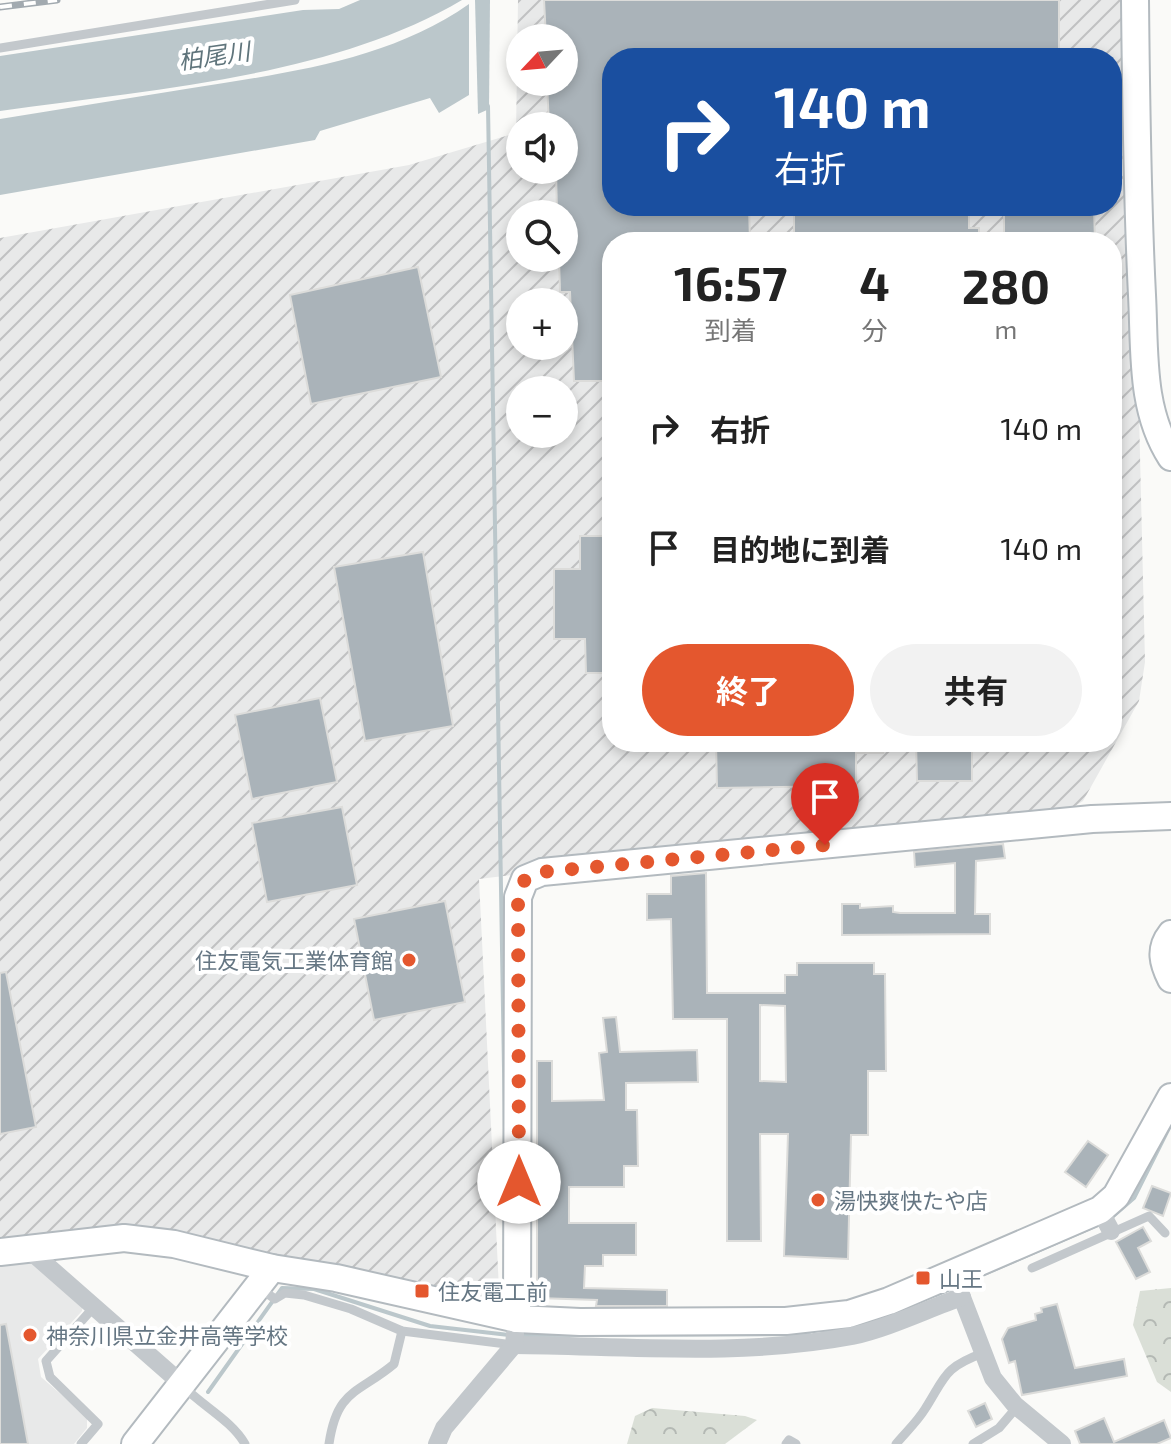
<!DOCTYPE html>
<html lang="ja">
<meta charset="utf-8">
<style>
:root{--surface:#fff;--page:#f2f2f2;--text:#222;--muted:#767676;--accent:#e4572e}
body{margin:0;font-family:"Exo 2","Noto Sans JP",sans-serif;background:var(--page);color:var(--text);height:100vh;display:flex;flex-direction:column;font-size:30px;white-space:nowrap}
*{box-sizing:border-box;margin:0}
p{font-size:26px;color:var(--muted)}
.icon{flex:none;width:44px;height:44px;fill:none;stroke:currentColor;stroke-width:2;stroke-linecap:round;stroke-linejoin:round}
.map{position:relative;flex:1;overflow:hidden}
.details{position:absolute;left:602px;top:232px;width:520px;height:520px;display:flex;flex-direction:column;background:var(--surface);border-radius:32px;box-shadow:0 4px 12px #0003}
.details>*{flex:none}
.banner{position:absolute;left:602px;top:48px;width:520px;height:168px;border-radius:32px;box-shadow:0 4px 12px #0003;background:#1a4fa0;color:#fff;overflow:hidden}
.needle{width:52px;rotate:244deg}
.controls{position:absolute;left:506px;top:24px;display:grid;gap:16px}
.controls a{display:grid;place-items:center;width:72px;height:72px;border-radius:50%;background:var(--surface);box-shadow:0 4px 12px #0003;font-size:40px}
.pin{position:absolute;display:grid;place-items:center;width:68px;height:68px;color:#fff;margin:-82px -34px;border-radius:50% 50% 50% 0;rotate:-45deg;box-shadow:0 0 8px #0007}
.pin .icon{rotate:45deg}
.me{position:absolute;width:88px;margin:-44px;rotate:0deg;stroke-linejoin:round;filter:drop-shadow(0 0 6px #0008)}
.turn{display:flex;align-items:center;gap:28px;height:168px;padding:0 40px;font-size:36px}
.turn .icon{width:104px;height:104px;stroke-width:2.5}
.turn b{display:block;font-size:56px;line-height:68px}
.eta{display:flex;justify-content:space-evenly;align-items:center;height:136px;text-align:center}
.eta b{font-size:48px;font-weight:700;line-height:56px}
.primary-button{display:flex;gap:16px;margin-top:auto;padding:16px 40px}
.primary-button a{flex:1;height:92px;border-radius:48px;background:var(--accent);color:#fff;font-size:32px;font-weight:700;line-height:92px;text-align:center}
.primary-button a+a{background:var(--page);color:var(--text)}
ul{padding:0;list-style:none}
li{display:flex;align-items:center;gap:24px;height:120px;padding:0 40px}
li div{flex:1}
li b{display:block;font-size:30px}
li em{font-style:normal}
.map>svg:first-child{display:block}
</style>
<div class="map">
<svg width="1171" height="1444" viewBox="0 0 1171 1444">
<defs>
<pattern id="industrial-furrows" width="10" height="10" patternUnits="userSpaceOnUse" patternTransform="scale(2)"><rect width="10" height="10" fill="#e8e9e9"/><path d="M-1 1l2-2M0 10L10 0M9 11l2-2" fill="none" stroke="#c0c1c2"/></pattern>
<pattern id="forest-crowns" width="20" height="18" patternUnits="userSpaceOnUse" patternTransform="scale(2)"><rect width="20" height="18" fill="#dadfd7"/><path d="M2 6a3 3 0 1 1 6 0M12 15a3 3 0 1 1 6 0" fill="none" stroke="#b4b9b4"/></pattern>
</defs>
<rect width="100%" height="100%" fill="#fafaf8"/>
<!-- built -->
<path fill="#e8e9e9" d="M28 1256 83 1304 82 1311 38 1359 41 1377 87 1417V1428L74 1444H0V1261Z"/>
<!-- industrial -->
<path fill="url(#industrial-furrows)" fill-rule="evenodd" d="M518 0H1129L1145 662 1139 701 1083 801 1072 808 479 879 500 1310 159 1234 0 1246V238L409 165 516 133ZM520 38H564V82H520ZM612 58H1112V206H612ZM520 126H564V170H520ZM520 214H564V258H520ZM612 242H1112V742H612ZM520 302H564V346H520ZM520 390H564V434H520Z"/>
<!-- forest -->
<g fill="url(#forest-crowns)">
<path d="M1171 1288V1392L1157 1382 1133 1325 1140 1291Z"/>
<path d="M652 1408 745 1416 757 1420 725 1444H627L635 1416Z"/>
</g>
<!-- water -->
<g fill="#bbc7cb">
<path d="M360 0H462C330 78 150 89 0 111V56L303 10 339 9Z"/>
<path d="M475 0H490L489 109 478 114Z"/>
<path d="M469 4V95L439 113 430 98 320 131 315 140 0 195V119C64 109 128 98 192 88 287 73 390 60 469 4Z"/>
</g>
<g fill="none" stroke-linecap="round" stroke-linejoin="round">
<!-- stream -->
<g stroke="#bbc7cb" stroke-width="4">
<path d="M488 106 505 1129"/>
<path d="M1111 1218 1134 1198 1171 1124"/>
<path d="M961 1284 1100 1224"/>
<path d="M936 1295 953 1288"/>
<path d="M826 1331 844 1327"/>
<path d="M522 1335 809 1334"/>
<path d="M208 1392 282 1288 314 1289 430 1326 509 1335"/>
</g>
</g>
<!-- building -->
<g fill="#aab3b9" stroke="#dcdcda" stroke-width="2" fill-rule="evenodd">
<path d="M544 0H1059V58H612V206H749L750 242H612V381H574L570 292H560L559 258H564V214H557L556 170H564V126H549L547 82H564V38H546Z"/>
<path d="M794 206H969V228H979V242H794Z"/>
<path d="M1004 206H1094L1095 242H1004Z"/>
<path d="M418 267 441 377 311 404 290 295Z"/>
<path d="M580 536H612V673H586L585 639H554V569H580Z"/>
<path d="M423 552 453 726 365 741 334 567Z"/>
<path d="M320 698 337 782 252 799 235 715Z"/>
<path d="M716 742H883V753H856V786L717 788Z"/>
<path d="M916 742H972V781H917Z"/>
<path d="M342 807 357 885 267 902 252 823Z"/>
<path d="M1003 844 1005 858 976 861 975 914H990V934L842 935V904H860V908L893 906V912L900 913H955V863L915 867 914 852Z"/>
<path d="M706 873 707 993H785V975H797V963H874V974H885L886 1071H868V1135H851L848 1259 784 1256 788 1134H760L761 1241H727V1019H673L671 919 647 920V894H671V876ZM760 1005 785 1006 786 1082 760 1081Z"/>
<path d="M445 901 465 1002 374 1020 354 919Z"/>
<path d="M6 972 36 1127 0 1134V973Z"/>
<path d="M616 1017 620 1052 697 1050 698 1082 626 1083V1110H637L638 1166H624V1187H569V1223H636V1255H603V1266H585L584 1288 667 1290V1306H596L597 1300 537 1298V1061H552V1101L604 1100 599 1053 607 1052 603 1018Z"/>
<path d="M1088 1141 1108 1155 1086 1187 1065 1172Z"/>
<path d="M1152 1186 1171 1193 1163 1216 1143 1208Z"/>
<path d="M1143 1227 1151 1241 1138 1248 1150 1272 1136 1279 1116 1242Z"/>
<path d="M1057 1304 1075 1368 1124 1359 1127 1376 1022 1395 1015 1361 1009 1363 1002 1339 1008 1328 1036 1320 1035 1314 1042 1312 1041 1308Z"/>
<path d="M6 1324 28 1444H0V1325Z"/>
<path d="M985 1403 992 1419 976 1427 968 1411Z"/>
<path d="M1104 1418 1114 1442 1164 1420 1171 1438 1157 1444H1080L1075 1431Z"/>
</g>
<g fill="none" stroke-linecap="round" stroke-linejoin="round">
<defs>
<g id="secondary">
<path d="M1135 0C1136 98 1137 197 1142 295 1145 350 1140 409 1171 457"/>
<path d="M1171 934C1159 949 1163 963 1171 979"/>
<path d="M0 1252 124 1238 174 1244 272 1268 336 1278 517 1319 580 1322 786 1321 849 1314 889 1301 1100 1210 1116 1196 1171 1097"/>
<path d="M517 1319 518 897 525 879 542 872 1092 819 1171 816"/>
<path d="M135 1444 272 1268"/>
</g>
</defs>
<!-- secondary casing -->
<use href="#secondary" stroke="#b3babf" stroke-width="30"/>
<!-- lane -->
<g stroke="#c3c8cc" stroke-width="9">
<path d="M0 48 295 0"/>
<path d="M1032 1268 1149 1216 1165 1233"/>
<path d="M258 1287 275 1299 285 1293 304 1295 351 1309 402 1331 514 1345"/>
<path d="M184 1387C204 1407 232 1421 245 1444"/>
<path d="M81 1444 98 1424 50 1377 46 1361 93 1308"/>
<path d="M329 1444C337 1389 358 1394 394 1364L402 1331"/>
<path d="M786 1444 789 1440 796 1444"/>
<path d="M896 1444C905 1433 917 1422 925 1409 946 1376 943 1368 983 1353"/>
<path d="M973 1444 999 1428 1017 1407"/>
</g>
<!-- street -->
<g stroke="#c3c8cc" stroke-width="18">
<path d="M1100 1210 1111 1231"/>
<path d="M27 1248 182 1384"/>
<path d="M958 1287 993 1378 1015 1405 1062 1444"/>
<path d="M514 1345C625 1346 742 1357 852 1336 889 1328 927 1309 962 1297"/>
<path d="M437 1444 444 1428 514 1345 515 1334"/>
</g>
<!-- secondary -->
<use href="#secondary" stroke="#fff" stroke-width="26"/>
<defs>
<path id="rail" d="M0 7 57 0"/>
</defs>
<!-- rail casing -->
<use href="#rail" stroke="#a2aab0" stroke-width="7"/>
<!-- rail -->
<use href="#rail" stroke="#fff" stroke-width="4" stroke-dasharray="12" stroke-linecap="butt"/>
</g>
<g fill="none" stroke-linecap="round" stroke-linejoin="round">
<!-- route -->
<path stroke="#e4572e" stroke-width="14" stroke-dasharray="0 25.2" d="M519 1182 518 897 525 879 542 872 825 845"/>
</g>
<!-- markers -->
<g fill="#e4572e" stroke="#fff" stroke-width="3">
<circle cx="409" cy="960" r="8"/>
<circle cx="818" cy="1200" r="8"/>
<rect x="915" y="1270" width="16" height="16" rx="4"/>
<rect x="414" y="1283" width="16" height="16" rx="4"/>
<circle cx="30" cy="1335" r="8"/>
</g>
<g text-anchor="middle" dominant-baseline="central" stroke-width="8" stroke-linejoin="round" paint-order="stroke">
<!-- poi labels -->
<g font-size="22" fill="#657683" stroke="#fff" text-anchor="start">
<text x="393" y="960" text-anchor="end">住友電気工業体育館</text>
<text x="834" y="1200">湯快爽快たや店</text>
<text x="939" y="1278">山王</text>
<text x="438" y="1291">住友電工前</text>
<text x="46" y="1335">神奈川県立金井高等学校</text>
</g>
<!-- water labels -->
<g font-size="24" font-style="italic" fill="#60757c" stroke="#fff">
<text transform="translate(214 55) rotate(-8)">柏尾川</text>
</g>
</g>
</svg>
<div class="controls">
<a><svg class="needle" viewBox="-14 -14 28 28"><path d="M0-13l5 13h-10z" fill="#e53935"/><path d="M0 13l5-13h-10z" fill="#767676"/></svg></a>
<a><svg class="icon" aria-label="sound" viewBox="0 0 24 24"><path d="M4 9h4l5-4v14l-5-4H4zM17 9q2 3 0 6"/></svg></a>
<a><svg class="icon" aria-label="search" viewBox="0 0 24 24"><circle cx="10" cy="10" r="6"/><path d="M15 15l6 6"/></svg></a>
<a>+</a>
<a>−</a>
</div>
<div class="pin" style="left:825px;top:845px;background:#d93025"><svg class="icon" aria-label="arrive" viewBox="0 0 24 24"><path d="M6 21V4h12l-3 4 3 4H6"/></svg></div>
<svg class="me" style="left:519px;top:1182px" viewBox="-20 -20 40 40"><circle r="19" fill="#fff"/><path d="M0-13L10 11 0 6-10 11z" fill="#e4572e"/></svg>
<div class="banner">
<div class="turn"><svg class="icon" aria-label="right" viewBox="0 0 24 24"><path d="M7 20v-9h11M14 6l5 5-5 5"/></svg><div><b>140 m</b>右折</div></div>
</div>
<section class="details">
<div class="eta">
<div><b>16:57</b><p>到着</p></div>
<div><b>4</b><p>分</p></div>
<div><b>280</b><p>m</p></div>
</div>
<ul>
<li><svg class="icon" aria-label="right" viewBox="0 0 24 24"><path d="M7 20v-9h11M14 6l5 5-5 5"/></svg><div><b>右折</b></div><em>140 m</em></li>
<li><svg class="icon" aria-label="arrive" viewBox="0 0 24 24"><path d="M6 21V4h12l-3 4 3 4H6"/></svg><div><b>目的地に到着</b></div><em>140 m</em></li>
</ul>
<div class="primary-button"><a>終了</a><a>共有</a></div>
</section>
</div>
